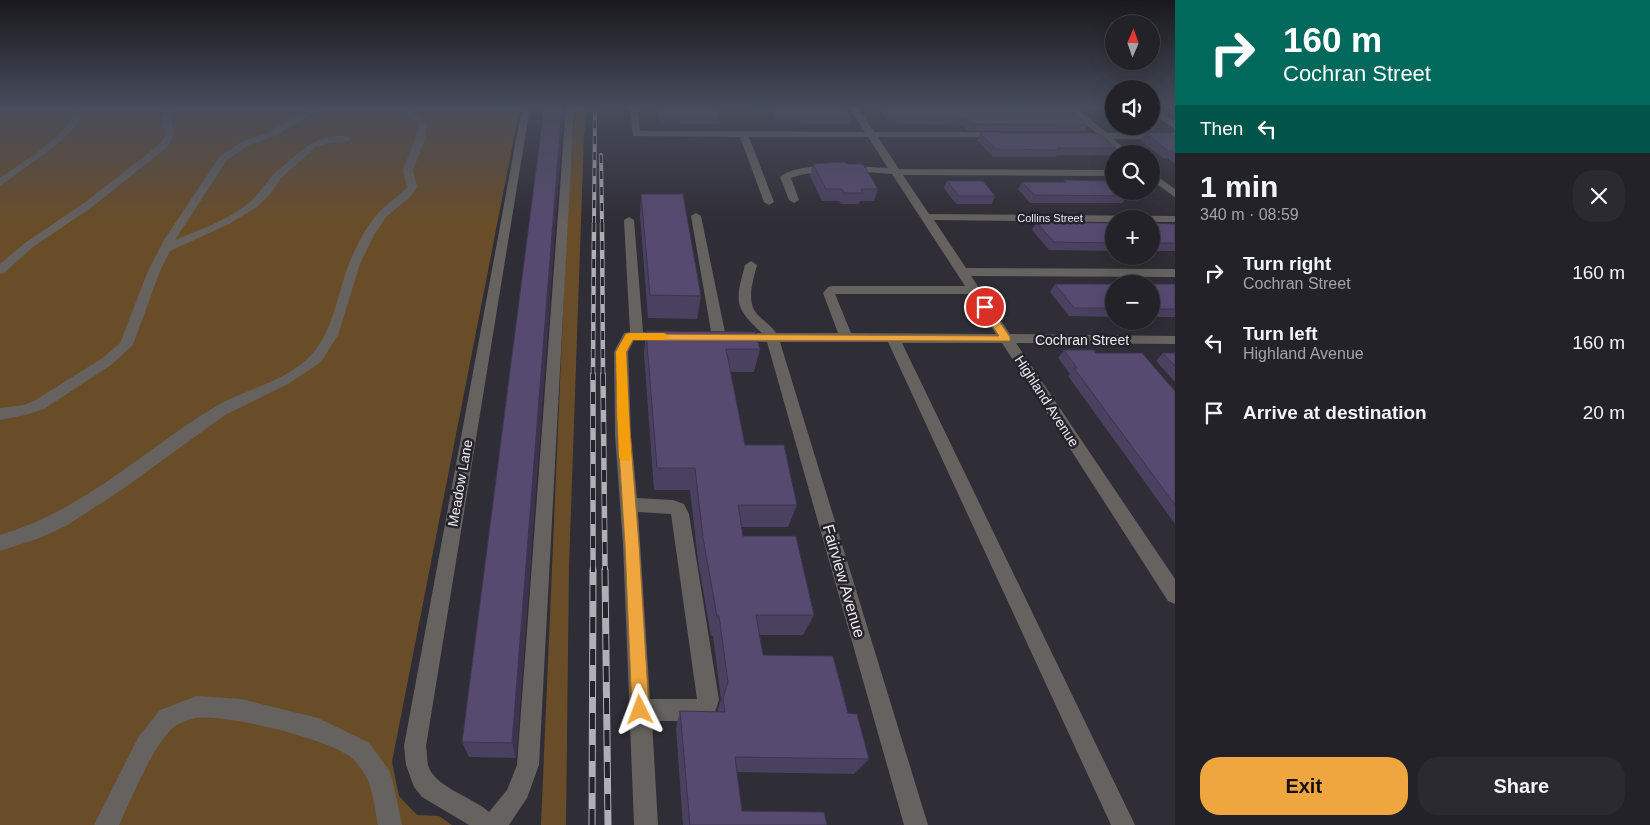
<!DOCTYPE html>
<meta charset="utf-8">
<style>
:root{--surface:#232228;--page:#2b2a30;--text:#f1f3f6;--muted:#a3a4a8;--line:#403f45;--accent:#f0a63e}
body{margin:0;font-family:Arial,sans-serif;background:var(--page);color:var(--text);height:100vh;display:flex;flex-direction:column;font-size:19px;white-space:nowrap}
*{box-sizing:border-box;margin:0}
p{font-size:16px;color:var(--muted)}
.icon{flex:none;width:28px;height:28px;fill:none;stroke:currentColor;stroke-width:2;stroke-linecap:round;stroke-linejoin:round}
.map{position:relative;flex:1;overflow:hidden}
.side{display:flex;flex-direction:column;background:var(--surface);width:475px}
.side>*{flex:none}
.banner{background:#00695c;color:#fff;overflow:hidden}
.needle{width:32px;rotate:2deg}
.tools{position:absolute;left:1105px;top:15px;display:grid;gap:10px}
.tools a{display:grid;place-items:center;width:55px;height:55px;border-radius:50%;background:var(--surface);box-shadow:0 5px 20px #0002,0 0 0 1px var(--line);font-size:25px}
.pin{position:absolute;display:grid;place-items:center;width:42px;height:42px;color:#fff;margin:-21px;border:2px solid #fff;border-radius:50%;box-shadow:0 1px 5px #0007}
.me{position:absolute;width:55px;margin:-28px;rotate:357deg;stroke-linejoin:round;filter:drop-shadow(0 0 4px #0008)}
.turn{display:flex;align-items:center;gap:18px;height:105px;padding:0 25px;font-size:22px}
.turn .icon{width:65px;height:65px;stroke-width:2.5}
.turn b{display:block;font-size:35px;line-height:42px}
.then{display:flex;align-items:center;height:48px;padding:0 25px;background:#0003;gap:10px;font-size:19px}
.round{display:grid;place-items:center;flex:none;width:52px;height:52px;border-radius:20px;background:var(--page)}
.overview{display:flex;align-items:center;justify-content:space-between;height:85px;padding:0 25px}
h1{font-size:30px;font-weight:800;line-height:38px}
.button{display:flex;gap:10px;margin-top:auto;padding:10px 25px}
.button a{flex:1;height:58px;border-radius:20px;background:var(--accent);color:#111;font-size:20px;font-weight:800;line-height:58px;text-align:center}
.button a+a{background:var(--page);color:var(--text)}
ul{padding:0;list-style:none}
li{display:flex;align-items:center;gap:15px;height:70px;padding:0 25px}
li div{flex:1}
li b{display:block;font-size:19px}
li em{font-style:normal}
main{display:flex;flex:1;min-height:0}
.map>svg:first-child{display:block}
</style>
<main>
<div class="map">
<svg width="1175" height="825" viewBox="0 0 1175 825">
<rect width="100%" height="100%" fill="#2f2d35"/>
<!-- green -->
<g fill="#694d29">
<path d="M0 107H520L392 762 399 796 417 815 439 816 452 825H0Z"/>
<path d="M575 107H588L584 135 569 567 566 825H541L569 172Z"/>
</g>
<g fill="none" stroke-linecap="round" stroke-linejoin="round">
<!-- minor -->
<g fill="#65625f" fill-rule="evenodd">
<path d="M69 107H77L81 116 76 126 58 144 0 186V178C25 160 57 143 73 116Z"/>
<path d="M164 107H172C168 125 181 131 166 148L92 207 33 247 4 273 0 274V264L25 243 84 203 160 144 165 136 162 118Z"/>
<path d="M312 107H323L275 136 249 145 227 160 175 240C200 229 229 220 250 202 259 194 264 185 272 176 277 170 283 166 289 161 307 145 324 132 350 137V141L329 143 316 147 280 179 271 193 257 207 229 224 170 251 160 271 133 345 111 365 44 409 26 415 0 420V408L24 405 34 401 101 359 120 343 148 271 164 240 220 156 243 141 269 132Z"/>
<path d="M407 107H415L413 112 427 124 424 142 413 170 417 187 411 196 386 217 374 235 360 264 338 335 321 362 288 384 225 415 120 491 66 526 37 539 0 551V535C84 510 140 453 213 408 244 389 287 382 312 354 337 326 338 283 355 250 362 235 371 219 384 207 392 200 401 195 407 187L403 170 414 142 418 125 405 113Z"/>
<path d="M522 107H530L426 746C427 752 427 759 428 765 434 787 473 797 489 812L507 790 517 765 566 107H574L539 765 527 798 509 825H469L422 797 414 787 406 765 404 746Z"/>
<path d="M630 107H638L640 131 865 132 849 107H857L874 132H999L1002 133V137H878L899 169 1114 170V176L903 175 929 214 1175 216V222H1151V219H1114V222L934 220 966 268 1175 269V277L971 276 1010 334 1175 336V344L1016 343 1175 579V604L1168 601 1002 343H902L1135 825H1111L888 342H780L928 825H904L767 342 737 341 732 340 730 337 732 334 762 333C734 307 735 302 745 265L751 261 757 265C753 281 745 303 759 316 765 322 771 326 776 333H838L823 293 828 287 832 286H965L892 174C858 172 823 167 791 178L799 200 794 203 789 200 780 177C799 160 863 167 888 168L868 137H749L774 202 769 205 764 202 740 137 633 136ZM835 294H970L996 334 851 333Z"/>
<path d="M1066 107H1075L1107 133H1175V139H1113L1131 154H1120L1102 139 1079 138V134L1096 133Z"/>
<path d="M1151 107 1175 122V129L1151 113Z"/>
<path d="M1151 172 1175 189V197L1151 180Z"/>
<path d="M696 213 701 216 726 337 724 340H714L712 337 691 216Z"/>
<path d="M629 217 634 220 643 332 671 333 673 336 671 339 666 340H634L628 352 631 435 637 498 673 500 684 504 689 514 719 700 714 715 701 721H652L658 825H634L623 545 615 435 614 352 624 333 630 332 624 220ZM638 512 671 514 697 699H650Z"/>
<path d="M197 696 241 699 318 718 368 742 389 770 392 778 402 825H378C373 799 373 779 353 759 334 740 224 713 196 718 191 719 180 723 175 726 154 742 131 800 119 825H94L139 736 160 710Z"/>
</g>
<defs>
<g id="rail-far3">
<path d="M601 155 602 224"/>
<path d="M594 224 595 107"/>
</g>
<g id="rail-far2">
<path d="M602 223 603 376"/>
<path d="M593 376 594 223"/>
</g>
<g id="rail-far1">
<path d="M603 374 605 572"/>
<path d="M593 572V374"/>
</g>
<g id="rail">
<path d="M605 570 608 825"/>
<path d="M592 825 593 570"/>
</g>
</defs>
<!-- rail-far3 casing -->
<use href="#rail-far3" stroke="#b0afb5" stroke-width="4"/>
<!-- rail-far2 casing -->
<use href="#rail-far2" stroke="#b0afb5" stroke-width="4.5"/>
<!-- rail-far1 casing -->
<use href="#rail-far1" stroke="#b0afb5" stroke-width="5.5"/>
<!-- rail casing -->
<use href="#rail" stroke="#b0afb5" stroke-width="7"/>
<!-- rail-far3 -->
<use href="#rail-far3" stroke="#25232b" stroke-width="2.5" stroke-dasharray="8" stroke-linecap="butt"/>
<!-- rail-far2 -->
<use href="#rail-far2" stroke="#25232b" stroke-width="3" stroke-dasharray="9" stroke-linecap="butt"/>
<!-- rail-far1 -->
<use href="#rail-far1" stroke="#25232b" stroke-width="4" stroke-dasharray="12" stroke-linecap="butt"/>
<!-- rail -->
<use href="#rail" stroke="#25232b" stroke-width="5" stroke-dasharray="16" stroke-linecap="butt"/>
</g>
<!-- wall -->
<g fill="#4a4060">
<path d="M544 107H564L516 758 469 757 462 742Z"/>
<path d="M657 107H845L852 118 850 124 777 123 772 112H750L748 108H717L720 118 719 124 659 123Z"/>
<path d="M879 107H1067L1087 125 1084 131H969L963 125 889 123 879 108Z"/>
<path d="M1098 107H1114V120Z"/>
<path d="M1151 119 1157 124 1153 131H1128L1122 126H1151Z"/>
<path d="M980 133 1116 148 1112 155H1057L1056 157H993L977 140Z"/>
<path d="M1145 133 1175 137V164L1168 158H1163L1140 140Z"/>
<path d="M813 164 878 189 874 201H860L859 204H841L839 201H822L810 176Z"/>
<path d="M1064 180 1127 196 1122 203H1030L1018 189 1022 182H1063Z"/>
<path d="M947 181 995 196 992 204H956L944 188Z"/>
<path d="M641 194 701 296 697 319 648 318 640 216Z"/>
<path d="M1036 222 1114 223V251L1049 250 1032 230Z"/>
<path d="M1151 223 1175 224V251H1151Z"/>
<path d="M1055 284H1114V317L1069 316 1050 292Z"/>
<rect x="1151" y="284" width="24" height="33"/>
<path d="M646 331 760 349 754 372H730L745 445 797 505 788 527H741L743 536 814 615 803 635H759L763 655 848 713 869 759 854 774 737 772 742 811 827 825H683L676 728 680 711 717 712 721 700 713 636H711L698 560 690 490H654L644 354Z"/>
<path d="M1064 350 1096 353 1175 391V524L1068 376 1070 374 1058 358Z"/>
<path d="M1163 353H1175V382L1156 361Z"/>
</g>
<!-- shaded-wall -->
<path fill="#3c344e" d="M562 107H564L516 758 512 743Z"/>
<!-- building -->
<g fill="#564a70" stroke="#3c344e">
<path d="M544 107H562L512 743 462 742Z"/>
<path d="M658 107H716L720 118 660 117Z"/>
<path d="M774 107H845L852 118 779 117Z"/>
<path d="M884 107H1067L1087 125 972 124 966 118 891 117Z"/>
<path d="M1151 119 1157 124H1151Z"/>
<path d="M980 133H1098L1116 148H1057L1060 150 996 149Z"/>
<path d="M1145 133H1170L1175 137V153L1173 151H1168Z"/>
<path d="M844 162 848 164H863L878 189H861L863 193H844L842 189H826L813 164Z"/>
<path d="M1064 180 1111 181 1114 184V191H1122L1127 196 1034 195 1022 182H1066Z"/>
<path d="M947 181H983L995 196H959Z"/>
<path d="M641 194H683L701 296 650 295Z"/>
<path d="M1036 222 1114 223V243L1054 242Z"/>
<path d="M1151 223 1175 224V243H1151Z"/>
<path d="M1055 284H1114V308H1074Z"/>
<rect x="1151" y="284" width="24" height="25"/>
<path d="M646 331 755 332 760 349H726L745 445H784L797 505H738L743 536H796L814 615H756L763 655 833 656 848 713 857 714 869 759 735 757 742 811 824 812 827 825H690L680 711 725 712 723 699 728 682 719 616H717L703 538 695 468H657Z"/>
<path d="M1064 350H1094L1096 353H1142L1175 391V505L1074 368H1077Z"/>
<path d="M1163 353H1175V366Z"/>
</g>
<!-- sky -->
<linearGradient id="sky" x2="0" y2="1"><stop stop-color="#1a191d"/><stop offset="0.48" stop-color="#474c5c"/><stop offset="1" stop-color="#474c5c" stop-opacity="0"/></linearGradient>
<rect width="1175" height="223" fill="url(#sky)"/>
<!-- route -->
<path fill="#f0a63e" stroke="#9c6c28" d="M985 304 988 305 1010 337V341L633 340 626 352 629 419 639 545 649 710 646 715 640 718 635 715 632 710 625 545 617 419 616 352 626 334 999 336 980 307Z"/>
<!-- slow -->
<path fill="#f59e0b" d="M630 333H664L669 336 664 340H632L626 352 631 457 629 461H621L619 457 616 352 626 334Z"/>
<g text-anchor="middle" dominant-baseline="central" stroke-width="5" stroke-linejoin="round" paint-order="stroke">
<!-- far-street labels -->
<g font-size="11" fill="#edecf1" stroke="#25232b">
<text x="1050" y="218">Collins Street</text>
</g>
<!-- street labels -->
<g font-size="14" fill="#edecf1" stroke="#25232b">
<text x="1082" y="340">Cochran Street</text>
<text transform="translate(1047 401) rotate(57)">Highland Avenue</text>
<text transform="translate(460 483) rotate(-80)">Meadow Lane</text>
</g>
<!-- near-street labels -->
<g font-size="16" fill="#edecf1" stroke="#25232b">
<text transform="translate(844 581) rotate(74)">Fairview Avenue</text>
</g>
</g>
</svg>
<div class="tools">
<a><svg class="needle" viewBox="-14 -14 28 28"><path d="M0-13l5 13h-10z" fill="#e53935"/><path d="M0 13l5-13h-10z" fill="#a3a4a8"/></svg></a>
<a><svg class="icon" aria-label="sound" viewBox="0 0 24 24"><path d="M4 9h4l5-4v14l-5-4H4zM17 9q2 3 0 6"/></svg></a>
<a><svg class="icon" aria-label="search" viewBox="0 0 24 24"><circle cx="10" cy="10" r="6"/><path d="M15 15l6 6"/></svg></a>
<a>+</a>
<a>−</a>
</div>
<div class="pin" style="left:985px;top:307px;background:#d93025"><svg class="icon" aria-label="arrive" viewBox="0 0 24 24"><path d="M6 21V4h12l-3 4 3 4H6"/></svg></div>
<svg class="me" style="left:640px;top:710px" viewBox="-20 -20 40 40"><path d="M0-17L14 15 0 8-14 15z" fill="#f0a63e" stroke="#fff" stroke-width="4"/></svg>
</div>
<section class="side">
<div class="banner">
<div class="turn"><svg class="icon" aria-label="right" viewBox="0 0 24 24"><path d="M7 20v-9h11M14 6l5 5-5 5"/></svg><div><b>160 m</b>Cochran Street</div></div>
<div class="then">Then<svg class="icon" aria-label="left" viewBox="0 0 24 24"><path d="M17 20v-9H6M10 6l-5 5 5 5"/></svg></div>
</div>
<div class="overview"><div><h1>1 min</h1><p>340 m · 08:59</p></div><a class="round"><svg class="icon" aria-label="close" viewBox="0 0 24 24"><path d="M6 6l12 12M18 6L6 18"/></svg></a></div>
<ul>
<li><svg class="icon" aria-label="right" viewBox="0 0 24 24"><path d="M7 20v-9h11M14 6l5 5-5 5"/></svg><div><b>Turn right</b><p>Cochran Street</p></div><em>160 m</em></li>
<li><svg class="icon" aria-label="left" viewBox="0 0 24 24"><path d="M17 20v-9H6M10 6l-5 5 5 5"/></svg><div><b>Turn left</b><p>Highland Avenue</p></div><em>160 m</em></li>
<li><svg class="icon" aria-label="arrive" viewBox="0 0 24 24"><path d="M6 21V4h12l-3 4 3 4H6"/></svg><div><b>Arrive at destination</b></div><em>20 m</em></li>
</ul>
<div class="button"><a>Exit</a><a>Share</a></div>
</section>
</main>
